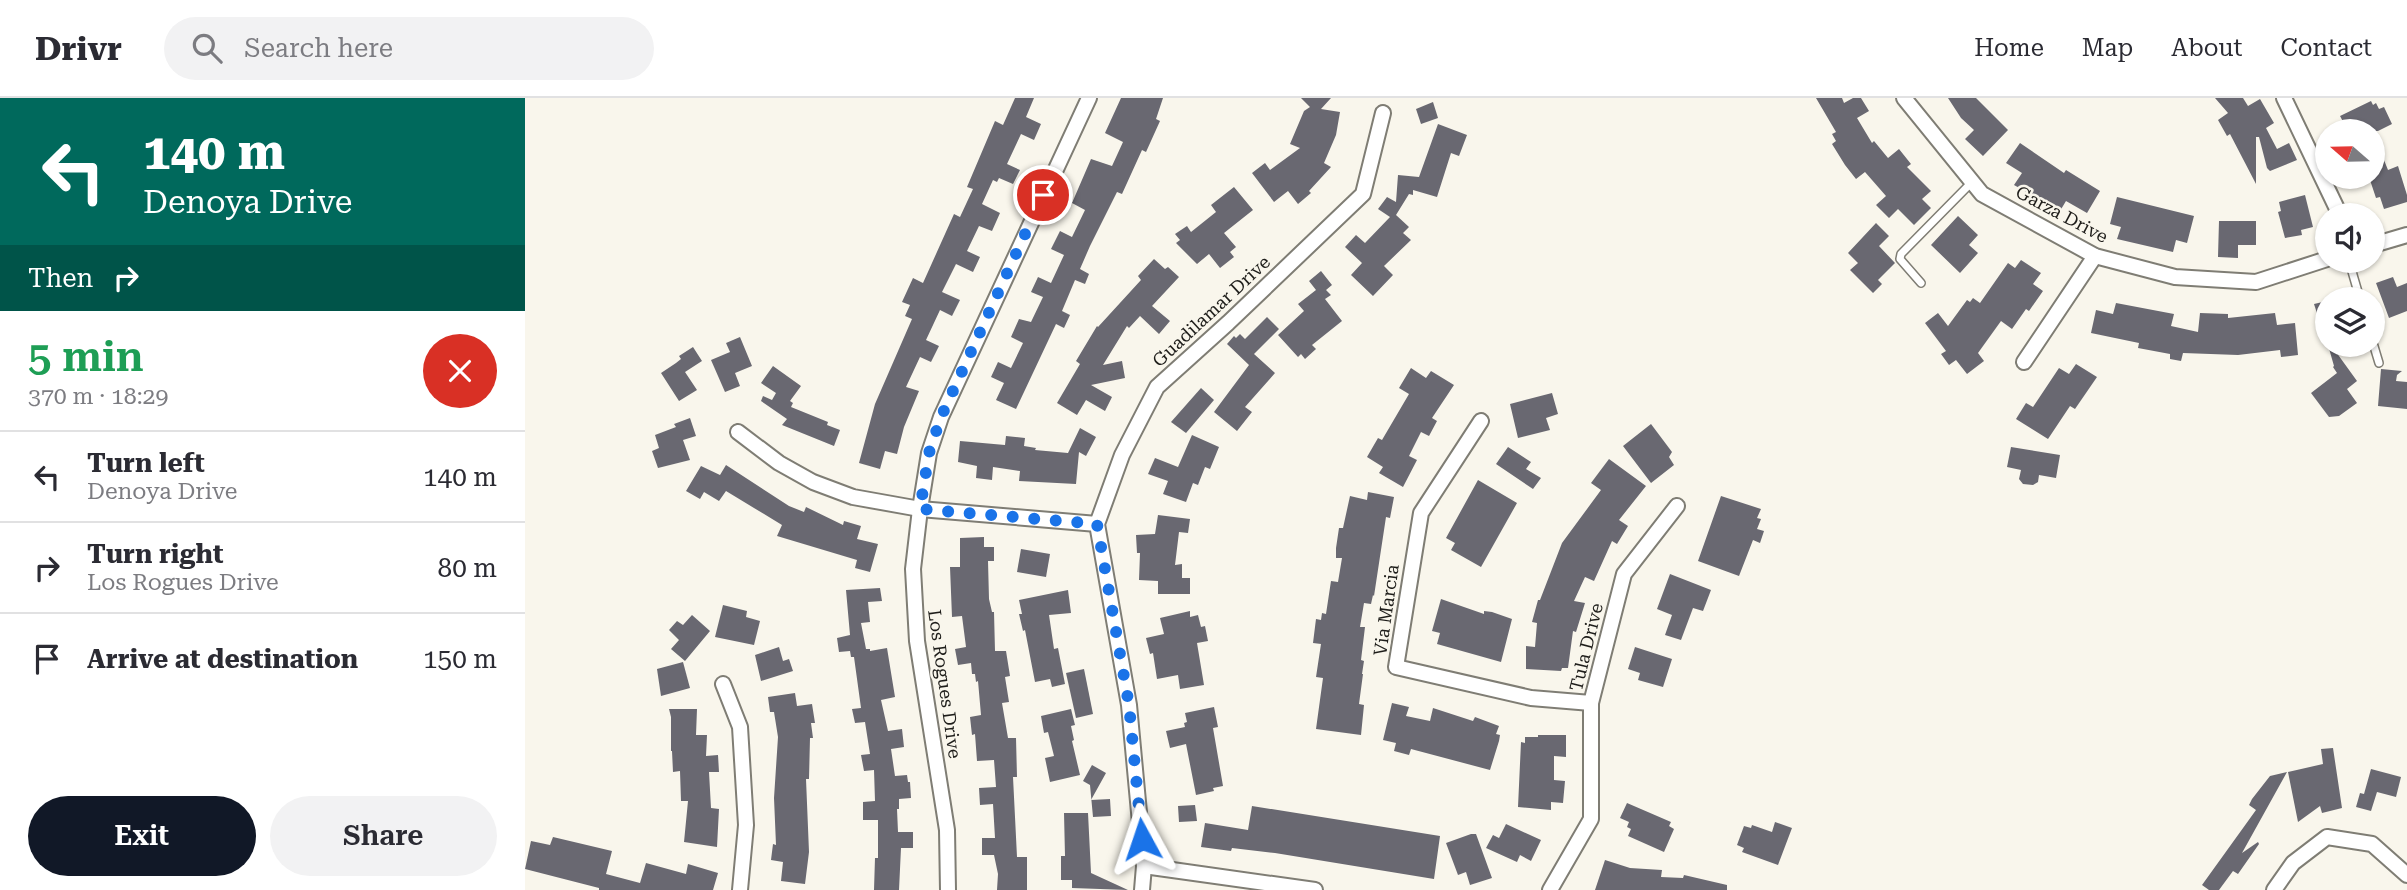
<!DOCTYPE html>
<meta charset="utf-8">
<style>
:root{--surface:#fff;--page:#f2f2f3;--text:#2b2b33;--muted:#7c7c81;--line:#e1e1e2;--accent:#111827}
body{margin:0;font-family:"Roboto Serif",serif;background:var(--page);color:var(--text);height:100vh;display:flex;flex-direction:column;font-size:26px;white-space:nowrap}
*{box-sizing:border-box;margin:0}
p{font-size:23px;color:var(--muted)}
.icon{flex:none;width:38px;height:38px;fill:none;stroke:currentColor;stroke-width:2;stroke-linecap:round;stroke-linejoin:round}
.map{position:relative;flex:1;overflow:hidden}
.drawer{display:flex;flex-direction:column;background:var(--surface);width:525px}
.drawer>*{flex:none}
.banner{background:#00695c;color:#fff;overflow:hidden}
.needle{width:46px;rotate:290deg}
.fabs{position:absolute;left:1790px;top:21px;display:grid;gap:14px}
.fabs a{display:grid;place-items:center;width:70px;height:70px;border-radius:50%;background:var(--surface);box-shadow:0 2px 5px #0004;font-size:35px}
.pin{position:absolute;display:grid;place-items:center;width:60px;height:60px;color:#fff;margin:-30px;border:4px solid #fff;border-radius:50%;box-shadow:0 2px 7px #0007}
.me{position:absolute;width:77px;margin:-38px;rotate:355deg;stroke-linejoin:round;filter:drop-shadow(0 0 5px #0008)}
.turn{display:flex;align-items:center;gap:24px;height:147px;padding:0 28px;font-size:32px}
.turn .icon{width:91px;height:91px;stroke-width:2.5}
.turn b{display:block;font-size:49px;line-height:60px}
.then{display:flex;align-items:center;height:66px;padding:0 28px;background:#0003;gap:14px;font-size:26px}
.round{display:grid;place-items:center;flex:none;width:74px;height:74px;border-radius:37px;background:var(--page)}
.headline{display:flex;align-items:center;justify-content:space-between;height:119px;padding:0 28px}
h1{font-size:42px;font-weight:600;line-height:52px;color:#1e9e55}
.primary-button{display:flex;gap:14px;margin-top:auto;padding:14px 28px}
.primary-button a{flex:1;height:80px;border-radius:42px;background:var(--accent);color:#fff;font-size:28px;font-weight:600;line-height:80px;text-align:center}
.primary-button a+a{background:var(--page);color:var(--text)}
ul{padding:0;list-style:none}
li{display:flex;align-items:center;gap:21px;height:91px;padding:0 28px;border-top:2px solid var(--line)}
li div{flex:1}
li b{display:block;font-size:26px}
li em{font-style:normal}
header{display:flex;align-items:center;gap:42px;box-sizing:border-box;height:98px;padding:0 35px;background:var(--surface);border-bottom:2px solid var(--line)}
header strong{font-size:33px}
nav{display:flex;gap:38px;margin-inline-start:auto;font-size:24px}
.search{width:490px;height:63px;background:var(--page);display:flex;align-items:center;gap:18px;box-sizing:border-box;padding:0 24px;border-radius:38px;color:var(--muted);font-size:26px}
main{display:flex;flex:1;min-height:0}
.map>svg:first-child{display:block}
</style>
<header>
<strong>Drivr</strong>
<div class="search"><svg class="icon" aria-label="search" viewBox="0 0 24 24"><circle cx="10" cy="10" r="6"/><path d="M15 15l6 6"/></svg>Search here</div>
<nav><a>Home</a><a>Map</a><a>About</a><a>Contact</a></nav>
</header>
<main>
<section class="drawer">
<div class="banner">
<div class="turn"><svg class="icon" aria-label="left" viewBox="0 0 24 24"><path d="M17 20v-9H6M10 6l-5 5 5 5"/></svg><div><b>140 m</b>Denoya Drive</div></div>
<div class="then">Then<svg class="icon" aria-label="right" viewBox="0 0 24 24"><path d="M7 20v-9h11M14 6l5 5-5 5"/></svg></div>
</div>
<div class="headline"><div><h1>5 min</h1><p>370 m · 18:29</p></div><a class="round" style="background:#d93025;color:#fff"><svg class="icon" aria-label="close" viewBox="0 0 24 24"><path d="M6 6l12 12M18 6L6 18"/></svg></a></div>
<ul>
<li><svg class="icon" aria-label="left" viewBox="0 0 24 24"><path d="M17 20v-9H6M10 6l-5 5 5 5"/></svg><div><b>Turn left</b><p>Denoya Drive</p></div><em>140 m</em></li>
<li><svg class="icon" aria-label="right" viewBox="0 0 24 24"><path d="M7 20v-9h11M14 6l5 5-5 5"/></svg><div><b>Turn right</b><p>Los Rogues Drive</p></div><em>80 m</em></li>
<li><svg class="icon" aria-label="arrive" viewBox="0 0 24 24"><path d="M6 21V4h12l-3 4 3 4H6"/></svg><div><b>Arrive at destination</b></div><em>150 m</em></li>
</ul>
<div class="primary-button"><a>Exit</a><a>Share</a></div>
</section>
<div class="map">
<svg width="1882" height="792" viewBox="0 0 1882 792">
<rect width="100%" height="100%" fill="#f9f6ec"/>
<!-- building -->
<g fill="#696871">
<path d="M490 0H509L501 19 516 26 509 42 496 36 482 66 495 72 488 86 474 80 472 84 468 82 457 106 475 115 467 133 454 128 442 153 455 159 448 174 431 166 417 194 435 202 427 218 415 212 401 242 414 248 406 264 395 259 381 289 394 293 379 329 372 356 360 353 355 371 334 365 350 306 387 221 380 218 385 207 377 204 388 180 398 185 429 116 435 119 448 91 442 89 470 23 478 27Z"/>
<path d="M596 0H638L631 21 635 23 621 54 617 52 597 96 592 94 565 148 555 171 564 176 560 186 550 182 537 213 545 217 539 230 531 226 491 311 471 302 479 285 466 279 473 264 486 270 498 245 486 239 494 221 506 224 518 199 506 194 513 179 526 185 539 157 526 151 535 133 547 139 560 112 547 105 566 61 587 68 598 44 580 35Z"/>
<path d="M776 0H806L796 11 815 14 811 37 799 65 806 69 784 93 786 95 773 106 763 93 749 104 727 75 740 65 745 72 775 50 765 46 779 13 785 9Z"/>
<path d="M1291 0H1317L1319 5 1328 0H1336L1344 13 1332 20 1347 45 1349 43 1363 60 1374 51 1386 66 1382 69 1406 93 1397 101 1406 110 1389 127 1373 111 1364 120 1351 107 1361 98 1340 74 1331 81 1320 67 1307 46 1311 43 1307 36 1311 34Z"/>
<path d="M1423 0H1451L1483 32 1458 58 1440 41 1449 32 1436 20Z"/>
<path d="M1690 0H1718L1723 8 1735 1 1749 25 1741 30 1752 51 1764 45 1772 62 1745 73 1742 70 1734 39H1731V86L1705 36 1702 38 1693 22 1703 15Z"/>
<path d="M1846 3 1848 7 1851 5 1854 11 1859 9 1867 26 1853 33H1838L1835 28 1823 33 1815 18Z"/>
<path d="M908 4 913 20 896 26 891 11Z"/>
<path d="M913 26 942 37 934 58 926 55 912 99 888 92V97L884 96 871 117 884 129 878 135 886 142 859 168 868 177 848 198 826 177 837 165 820 149 831 137 840 145 865 119 853 111 862 99 871 104 873 77 894 79Z"/>
<path d="M1495 45 1539 75 1541 72 1575 93 1562 115 1541 103 1535 113 1489 87 1497 75 1481 65Z"/>
<path d="M1859 62 1863 72 1873 68 1882 97V104L1859 111 1855 99 1851 100 1844 79H1848V66Z"/>
<path d="M709 89 728 112 699 135 711 149 705 154 709 159 695 170 684 156 672 166 651 145 655 142 650 136 662 128 666 134 691 114 686 107Z"/>
<path d="M1780 97 1788 129 1776 132 1777 137 1760 140 1753 114 1756 113 1754 104Z"/>
<path d="M1592 99 1669 118 1662 145 1651 142 1648 154 1592 141 1596 129 1585 126Z"/>
<path d="M1433 118 1453 137 1444 147 1453 155 1435 175 1406 147Z"/>
<path d="M1694 123H1731V147H1713V160L1693 159Z"/>
<path d="M1351 125 1364 138 1354 148 1370 165 1353 182 1357 186 1348 195 1325 172 1333 165 1323 155Z"/>
<path d="M629 161 640 171 643 169 654 179 627 208 645 223 634 236 615 218 604 230 602 228 578 267 597 263 600 280 566 287 587 299 580 313 561 302 552 317 532 305 555 266 551 263 572 228 573 229 616 182 613 178Z"/>
<path d="M1496 162 1516 175 1508 186 1518 193 1504 213 1501 211 1487 231 1476 223 1453 255 1459 263 1442 276 1431 262 1424 267 1416 256 1421 253 1400 225 1413 215 1423 228 1442 202 1445 204 1448 200 1455 205 1483 165 1490 170Z"/>
<path d="M796 173 807 187 801 192 806 197 800 201 817 223 787 247 791 251 780 261 776 256 773 259 753 237 779 213 773 206 791 192 784 183Z"/>
<path d="M1868 179 1872 189 1882 185V213L1864 220 1851 185Z"/>
<path d="M1802 203V240H1800L1789 206Z"/>
<path d="M1591 205 1649 216 1646 228 1673 234 1675 215 1703 216V220L1750 215 1752 227 1770 225 1773 257 1756 259 1755 252 1713 257 1658 255 1656 263 1645 261V256L1613 250 1614 245 1566 235 1571 212 1588 216Z"/>
<path d="M742 219 754 231 729 256 750 275 720 309 727 314 712 333 689 314 724 267 702 246 709 238 711 240 715 236 720 241Z"/>
<path d="M215 239 227 268 210 275 215 288 200 294 186 262 205 254 201 245Z"/>
<path d="M1803 247H1806L1832 283 1822 291 1832 305 1814 318 1804 319 1786 295 1812 275 1808 269 1809 268Z"/>
<path d="M168 249 177 263 160 274 172 292 154 303 136 275 151 265 156 261 154 258Z"/>
<path d="M1551 266 1572 279 1550 311 1545 308 1523 341 1491 321 1501 305 1508 309 1534 270 1544 276Z"/>
<path d="M248 268 276 288 265 303 268 305 266 309 303 324 302 327 315 332 309 348 257 327 262 321 236 303 238 298 247 302 251 295 236 285Z"/>
<path d="M886 270 901 280 906 273 929 287 907 320 912 323 904 338 896 334 884 358 892 362 878 389 854 375 858 369 842 359 853 340 857 342 884 296 874 290Z"/>
<path d="M1856 271 1877 273 1872 277 1871 283 1882 284V311L1853 308Z"/>
<path d="M676 290 689 302 661 335 646 324Z"/>
<path d="M1027 295 1033 316 1021 320 1025 332 993 340 985 306Z"/>
<path d="M165 320 171 338 158 342 165 362 133 370 127 353 134 350 130 337 151 329 149 326Z"/>
<path d="M1126 326 1147 354 1144 359 1149 367 1126 385 1098 348Z"/>
<path d="M555 330 571 339 561 358 554 354 551 386 494 383 495 373 468 369 467 382 451 380 452 368 433 364 435 343 480 347 481 338 500 340 499 348 511 350 510 352 543 355Z"/>
<path d="M667 337 694 349 685 371 680 369 673 387 668 385 661 404 638 396 643 383 623 376 630 360 653 369Z"/>
<path d="M983 349 1006 364 1001 371 1016 380 1008 391 971 366Z"/>
<path d="M1486 349 1535 357 1531 380 1514 377 1513 384 1508 387 1498 386 1494 381 1496 372 1482 369Z"/>
<path d="M1084 361 1121 388 1094 422 1103 428 1092 446 1087 443 1069 483 1060 479 1049 503 1060 505 1051 534 1048 533 1043 570H1037L1036 573 1001 571V548L1010 549 1012 525 1007 524 1013 502H1015L1037 445 1076 392 1066 385Z"/>
<path d="M201 367 264 408 279 414 281 409 318 427 319 423 336 428 332 441 353 446 345 474 330 470 332 462 252 438 257 427 201 393 194 403 179 394 175 401 161 393 176 368 195 377Z"/>
<path d="M953 382 992 405 956 469 926 452 930 445 921 440Z"/>
<path d="M843 394 869 399 865 420 861 419 849 498 848 497 846 506 839 505 835 529H840L836 562 839 563 837 576H838L834 606 839 607 836 637 791 631 798 580 791 579 796 546 788 545 791 521 796 522 797 515 801 516 806 483 813 484 817 460H811V450L814 430H818L825 398 842 402Z"/>
<path d="M1196 398 1236 411 1232 420 1236 421 1232 431 1239 433 1235 445 1228 442 1214 478 1173 463Z"/>
<path d="M633 417 665 421 663 435 654 434 650 467 657 466V480H665V496H633V483L614 482 615 455H612L611 437 630 436Z"/>
<path d="M459 439V449H469V463H463L464 501 467 514H469L470 553H481L485 578 480 579 484 604 477 605 483 640H491L492 679H488L492 759H502V792H472L473 776 469 757H457V740H470L468 706 455 707 454 690 471 689 469 662 452 663 450 636 447 637 445 619 456 617 453 583 451 584 450 576H447L446 565 433 567 430 551 441 549 437 518 427 519 425 469H435V440Z"/>
<path d="M496 451 525 456 521 479 492 474Z"/>
<path d="M1145 476 1186 492 1178 513 1168 510 1156 542 1140 537 1147 517 1132 511Z"/>
<path d="M355 490 357 503 343 504 345 524 336 525 341 551H345V553L362 550 370 599 356 602 363 633 377 631 379 649 366 651 370 678 382 677 383 684H385L386 700 374 701V711H372L373 734H388V750H376L374 792H349L350 760H353V722H338V704L350 703 349 672 339 673 336 657 345 656 340 624 330 625 327 611 336 610 329 559H326L325 553 314 554 312 540 325 537 321 492Z"/>
<path d="M543 492 546 515 524 517 529 551 533 550 540 586 527 589 525 581 510 584 500 532 498 533 494 516H497L494 502Z"/>
<path d="M916 501 959 516V513L967 514 987 521 976 564 912 546 915 535 907 533Z"/>
<path d="M198 507 222 513 221 519 235 523 229 547 190 539Z"/>
<path d="M665 513V519L673 517 676 529 680 528 683 543 672 545 679 587 655 591 653 577 632 581 628 555 625 556 621 540 639 536 635 520Z"/>
<path d="M167 517 185 533 160 563 146 551 154 542 144 532 152 523 158 527Z"/>
<path d="M254 549 258 563 264 561 268 573 236 583 230 557Z"/>
<path d="M1110 549 1147 561 1138 589 1113 582 1115 575 1103 571Z"/>
<path d="M158 564 165 590 136 598 132 571Z"/>
<path d="M559 571 568 616 551 620 541 575Z"/>
<path d="M270 595 272 608 287 606 290 625H286L288 640H285L284 681H281L284 754 280 786 256 783 258 764 246 762 248 746 251 747 249 700 253 639 249 614H245L243 599Z"/>
<path d="M867 605 884 609 881 618 905 623 908 610 948 623 950 619 974 628 971 636 975 637 974 643 965 672 886 651 884 657 869 653 871 645 858 642Z"/>
<path d="M689 609 693 629 688 630 698 688 688 690 689 693 671 697 661 646 645 650 641 633 660 629 659 625 662 624 660 615Z"/>
<path d="M144 611H172L171 637H182L181 658 193 657 194 674H184L186 710 194 711 192 749 159 744 163 703H156L155 673 148 674 147 653H146V619Z"/>
<path d="M546 611 550 627 546 628 549 642 547 643 555 677 525 684 520 660 529 658 523 634 519 635 516 618Z"/>
<path d="M1013 637H1041V659L1029 658V682L1040 683 1038 705 1026 704V712L993 709 996 644 1000 645V639H1013Z"/>
<path d="M1808 650 1817 710 1797 715 1795 708 1773 724 1763 674 1798 666 1796 651Z"/>
<path d="M567 667 581 675 566 702 585 701 586 718 568 719 565 687 558 683Z"/>
<path d="M1846 671 1876 679 1871 699 1852 694 1846 713 1831 709 1835 695 1839 696Z"/>
<path d="M1762 674 1717 755 1733 744 1734 746 1713 776 1708 773 1694 792H1684L1677 787 1731 712 1724 707 1727 701 1745 678Z"/>
<path d="M1102 705 1146 724 1144 728 1149 731 1139 754 1103 738 1106 731 1102 729 1104 724 1095 720Z"/>
<path d="M670 707 672 723 654 724 653 708Z"/>
<path d="M727 708 915 738 909 781 750 755 707 750 706 753 676 749 680 725 723 732Z"/>
<path d="M539 715H563L566 775 603 792 547 790V782H536V758H540Z"/>
<path d="M1250 724 1267 730 1253 767 1217 754 1219 750 1212 747 1219 728 1226 730 1227 727 1247 734Z"/>
<path d="M981 726 1016 742 1006 763 995 757 992 764 961 750 968 737 974 740Z"/>
<path d="M946 736H951L967 780 945 787 941 774 933 777 921 745Z"/>
<path d="M28 739 87 753 81 776 115 785 121 765 161 776 163 766 193 775 188 792H74V790L0 771 6 743 25 747Z"/>
<path d="M1080 762 1105 770 1137 772 1136 779 1158 780 1159 777 1202 787V792H1070Z"/>
</g>
<g fill="none" stroke-linecap="round" stroke-linejoin="round">
<defs>
<g id="service">
<path d="M1824 163 1835 201"/>
<path d="M1396 185 1375 161 1376 156 1447 84"/>
<path d="M1848 245 1854 265"/>
</g>
<g id="minor">
<path d="M1379 0 1457 96 1570 158 1650 179 1731 184 1802 161"/>
<path d="M1759 0 1815 117"/>
<path d="M1848 147 1882 137"/>
<path d="M1499 264 1570 158"/>
<path d="M956 323 896 415 871 569 1006 600 1066 605"/>
<path d="M213 334 254 365 288 384 328 399 395 411 572 426"/>
<path d="M198 586 215 629 221 727 215 792"/>
<path d="M619 768 790 792"/>
<path d="M423 792 422 732 392 543 388 471 395 411 404 355 416 319 564 0"/>
<path d="M617 792 619 768 604 607 572 426 597 357 632 289 703 225 838 96 858 15"/>
<path d="M1025 792 1066 721V605L1099 476 1152 408"/>
<path d="M1749 792 1768 765 1802 739 1847 746 1882 777"/>
</g>
</defs>
<!-- service casing -->
<use href="#service" stroke="#7f7d74" stroke-width="10"/>
<!-- minor casing -->
<use href="#minor" stroke="#7f7d74" stroke-width="18"/>
<!-- service -->
<use href="#service" stroke="#fff" stroke-width="7"/>
<!-- minor -->
<use href="#minor" stroke="#fff" stroke-width="14"/>
</g>
<g fill="none" stroke-linecap="round" stroke-linejoin="round">
<!-- route -->
<path stroke="#1a73e8" stroke-width="12" stroke-dasharray="0 21.6" d="M518 97 416 319 404 355 395 411 572 426 604 607 617 741"/>
</g>
<g text-anchor="middle" dominant-baseline="central" stroke-width="5" stroke-linejoin="round" paint-order="stroke">
<!-- street labels -->
<g font-size="18" fill="#1e1d1a" stroke="#f9f6ec">
<text transform="translate(1537 116) rotate(28)">Garza Drive</text>
<text transform="translate(686 213) rotate(-43)">Guadilamar Drive</text>
<text transform="translate(861 512) rotate(-82)">Via Marcia</text>
<text transform="translate(1061 549) rotate(-76)">Tula Drive</text>
<text transform="translate(420 586) rotate(82)">Los Rogues Drive</text>
</g>
</g>
</svg>
<div class="fabs">
<a><svg class="needle" viewBox="-14 -14 28 28"><path d="M0-13l5 13h-10z" fill="#e53935"/><path d="M0 13l5-13h-10z" fill="#7c7c81"/></svg></a>
<a><svg class="icon" aria-label="sound" viewBox="0 0 24 24"><path d="M4 9h4l5-4v14l-5-4H4zM17 9q2 3 0 6"/></svg></a>
<a><svg class="icon" aria-label="layers" viewBox="0 0 24 24"><path d="M12 4l9 5-9 5-9-5zM3 14l9 5 9-5"/></svg></a>
</div>
<div class="pin" style="left:518px;top:97px;background:#d93025"><svg class="icon" aria-label="arrive" viewBox="0 0 24 24"><path d="M6 21V4h12l-3 4 3 4H6"/></svg></div>
<svg class="me" style="left:617px;top:741px" viewBox="-20 -20 40 40"><path d="M0-17L14 15 0 8-14 15z" fill="#1a73e8" stroke="#fff" stroke-width="4"/></svg>
</div>
</main>
